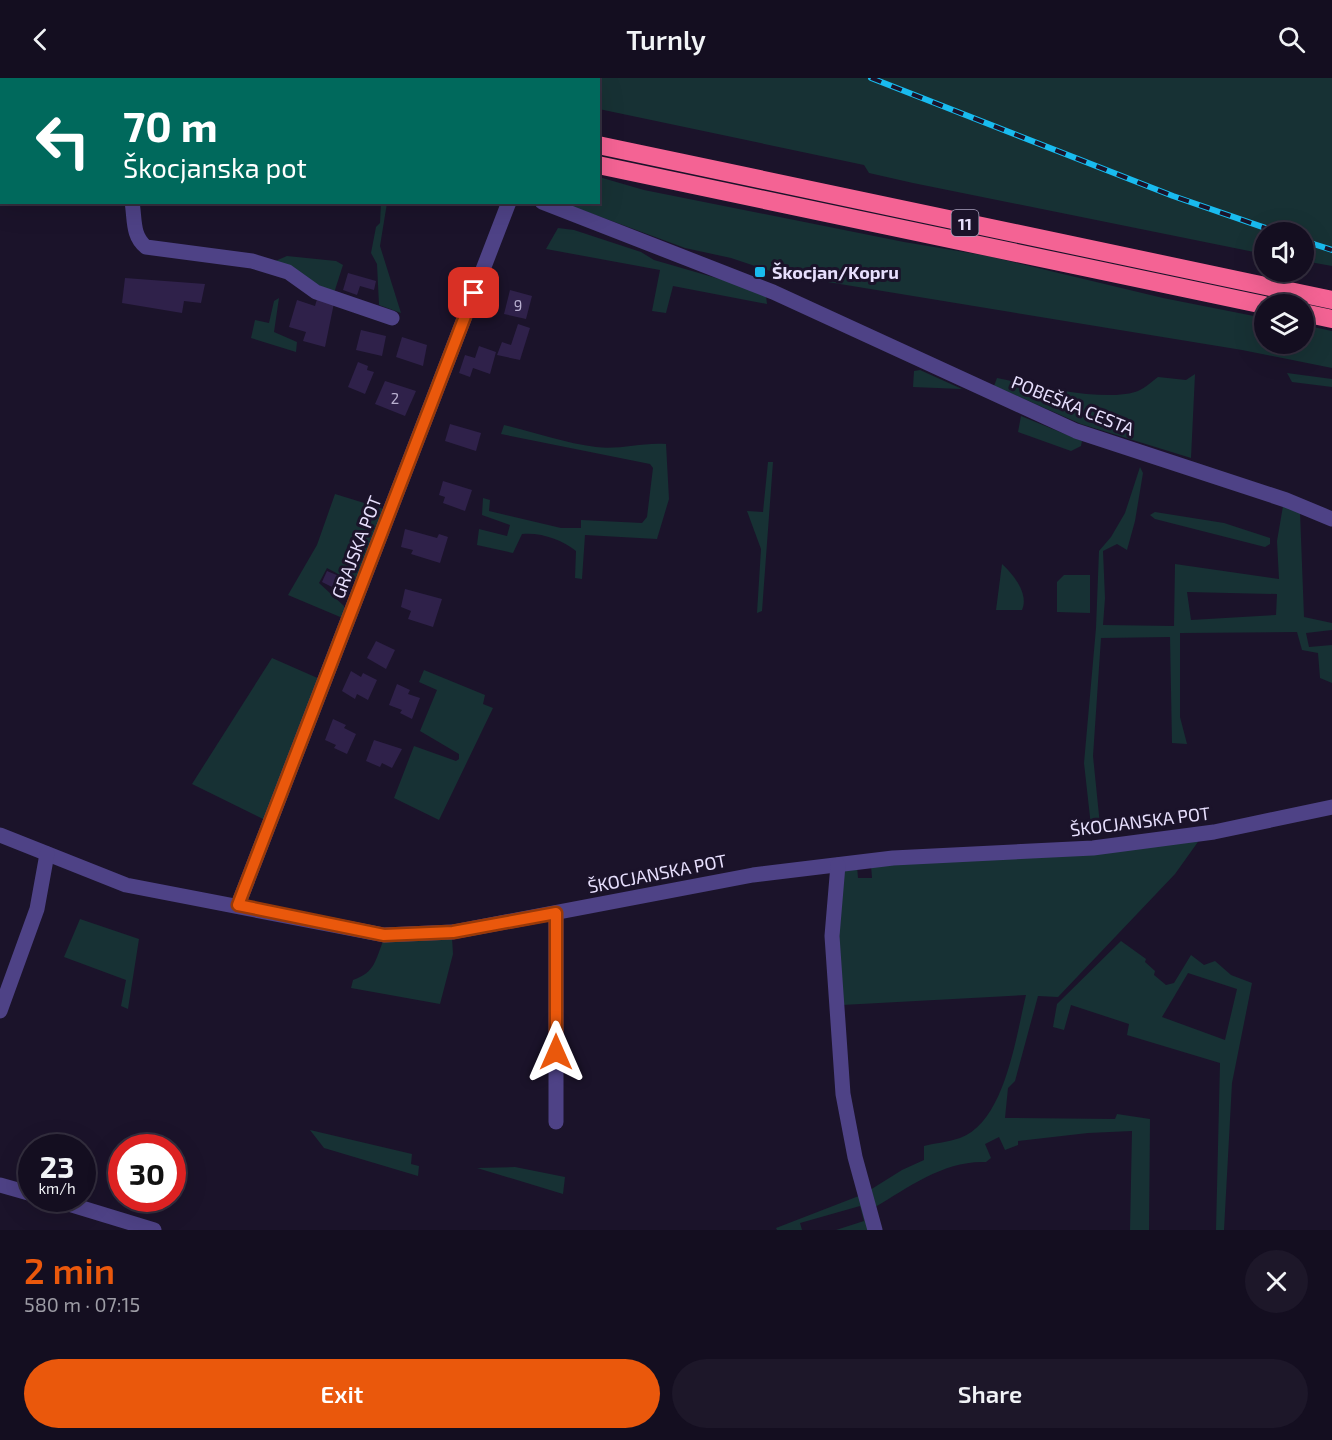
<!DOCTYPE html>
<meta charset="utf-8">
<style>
:root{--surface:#140e20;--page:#1d1729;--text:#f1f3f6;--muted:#9d9ca5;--line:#332e3e;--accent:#ea580c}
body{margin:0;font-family:"Exo 2",sans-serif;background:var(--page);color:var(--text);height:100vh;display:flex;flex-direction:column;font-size:22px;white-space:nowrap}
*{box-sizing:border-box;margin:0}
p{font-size:20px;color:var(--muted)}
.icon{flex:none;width:33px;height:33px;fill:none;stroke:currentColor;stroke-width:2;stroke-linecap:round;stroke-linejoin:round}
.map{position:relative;height:1152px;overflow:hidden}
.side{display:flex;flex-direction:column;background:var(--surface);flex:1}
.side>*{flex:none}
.banner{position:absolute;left:0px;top:0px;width:600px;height:126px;box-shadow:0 6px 24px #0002,0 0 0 2px var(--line);background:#00695c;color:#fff;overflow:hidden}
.fabs{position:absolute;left:1254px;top:144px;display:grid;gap:12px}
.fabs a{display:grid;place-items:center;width:60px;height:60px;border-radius:50%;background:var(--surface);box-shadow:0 6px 24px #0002,0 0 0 2px var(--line);font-size:30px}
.speed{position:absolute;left:18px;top:1056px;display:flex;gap:12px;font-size:30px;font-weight:700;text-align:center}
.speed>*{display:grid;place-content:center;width:78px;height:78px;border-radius:50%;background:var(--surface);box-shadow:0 6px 24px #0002,0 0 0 2px var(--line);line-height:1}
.speed small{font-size:15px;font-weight:400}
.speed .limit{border:9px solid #d22;background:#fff;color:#111}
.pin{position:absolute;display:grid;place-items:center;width:51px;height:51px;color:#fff;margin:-26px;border-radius:12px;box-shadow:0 3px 9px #0006}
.me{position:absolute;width:66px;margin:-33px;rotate:0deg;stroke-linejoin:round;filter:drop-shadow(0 0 4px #0008)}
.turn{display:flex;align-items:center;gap:21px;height:126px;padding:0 24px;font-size:27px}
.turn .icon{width:78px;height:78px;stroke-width:2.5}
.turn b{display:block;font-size:42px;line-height:51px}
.round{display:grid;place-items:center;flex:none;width:63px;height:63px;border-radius:32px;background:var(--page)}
.head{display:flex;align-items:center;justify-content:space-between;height:102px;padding:0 24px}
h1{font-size:36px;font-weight:600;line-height:45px;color:var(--accent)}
.primary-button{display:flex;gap:12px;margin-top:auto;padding:12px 24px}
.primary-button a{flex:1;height:69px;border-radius:36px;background:var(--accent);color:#fff;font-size:24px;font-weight:600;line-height:69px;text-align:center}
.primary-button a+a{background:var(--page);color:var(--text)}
header{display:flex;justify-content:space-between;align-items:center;height:78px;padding:0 24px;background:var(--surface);font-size:27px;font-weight:600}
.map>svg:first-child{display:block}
</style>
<header><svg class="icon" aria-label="back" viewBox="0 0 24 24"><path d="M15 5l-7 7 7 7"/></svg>Turnly<svg class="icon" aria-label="search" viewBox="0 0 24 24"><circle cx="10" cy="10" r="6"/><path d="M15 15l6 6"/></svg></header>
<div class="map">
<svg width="1332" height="1152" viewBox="0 0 1332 1152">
<rect width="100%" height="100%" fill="#1b132a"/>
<!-- green -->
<g fill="#173134" fill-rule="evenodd">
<path d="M468 0H1332V188L1304 183V154H1264V176L913 105 869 95 864 87 599 31 598 2Z"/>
<path d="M599 99 644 112 904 164 988 178 1163 220 1264 240V266H1304V247L1332 253V290L1242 272 779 196 731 180 685 170 563 125 598 124Z"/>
<path d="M381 125H387L380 168 401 235 379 227 377 186 371 175 376 149 380 145Z"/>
<path d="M558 150 574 152 641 174 654 182 744 208 766 218 767 226 673 208 666 235 652 233 660 192 546 171Z"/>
<path d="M287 178 336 183 343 187 334 215 273 184Z"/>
<path d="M279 220 274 254 297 264 296 274 251 260 255 242 269 245 274 223Z"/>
<path d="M920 292 962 311 913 309 914 293Z"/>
<path d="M1287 295 1332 301V309L1292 304Z"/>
<path d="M1195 296 1191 380 1081 346 994 308 997 300C1032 307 1102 324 1135 314 1143 312 1151 304 1158 299L1186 302Z"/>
<path d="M1021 338 1082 363 1081 368 1071 373 1018 354Z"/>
<path d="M504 347C534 354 565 365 596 369 620 372 642 364 666 366L669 421 657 461 585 457 582 501 575 500 576 473C563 462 541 454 522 456L513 475 477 467 479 451 507 458 510 447 482 437 483 420 490 422 489 433 561 450H581V442L642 445 647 439 653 390 650 386 501 356Z"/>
<path d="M768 384H773L762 533 757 535 761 471 747 433 763 434Z"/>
<path d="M1140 389 1143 395 1135 443 1127 472 1117 466 1103 473 1105 520 1103 547 1174 548 1175 486 1279 501 1277 463 1283 428 1300 434 1304 539 1332 545V552L1306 555 1309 569 1332 567V605L1320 600 1318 575 1302 572 1297 554 1180 555V639L1187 666 1172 665 1170 559 1101 560 1093 678 1101 757H1092L1084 685 1096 550 1099 473 1111 459 1125 435ZM1187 514 1277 516 1276 537 1191 542Z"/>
<path d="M335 416 387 432 355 502 351 503 327 490 319 505 344 528 345 541 288 517 317 467Z"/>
<path d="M1155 434 1224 445 1270 460V466L1265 469 1155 441 1150 437Z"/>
<path d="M1002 486C1014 497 1029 516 1022 532H996Z"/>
<path d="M1064 497H1090V535L1057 534V504Z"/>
<path d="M272 580 322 602 267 743 192 706Z"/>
<path d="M424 592 485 617 483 626 493 630 439 742 394 720 414 668 456 683 459 681V676L420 653 437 612 419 604Z"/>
<path d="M1200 761 1175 796 1058 919 1038 918 1015 1003 1008 1010 1005 1040 1115 1041 1117 1036 1150 1041 1149 1152H1130L1132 1053 1088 1055 1018 1063V1067L1005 1072 999 1059 985 1066 991 1080 986 1084C945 1082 909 1109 875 1129L870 1112 902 1092 924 1082V1068C935 1065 949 1064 960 1060 1005 1044 1016 958 1026 917L842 927 837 858 844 792 857 788 858 800H872L871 787Z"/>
<path d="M80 841 139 861 128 931 121 928 126 902 64 879Z"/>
<path d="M452 860 453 876 440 926 351 910 353 902C376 894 375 882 384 861Z"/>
<path d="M1121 863 1146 881 1145 884 1155 893 1154 897 1166 907 1174 905 1191 877 1204 887 1215 883 1231 897 1252 905 1232 1005 1224 1152H1216L1220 985 1127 957 1129 946 1071 927 1064 952 1053 949 1057 926ZM1188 895 1237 911 1225 962 1162 939Z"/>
<path d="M310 1052 412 1076 411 1086 419 1088 418 1098 324 1070Z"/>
<path d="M515 1089 565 1099 563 1116 477 1090Z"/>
<path d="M864 1116 870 1152H836L864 1143 860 1128 800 1145 802 1152H777L776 1150Z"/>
</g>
<!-- building -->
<g fill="#2f214a">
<path d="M348 195 376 203 374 212 360 208 357 217 343 212Z"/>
<path d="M125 200 205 206 201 225 184 223 182 235 122 225Z"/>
<path d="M510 212 532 218 526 241 504 236Z"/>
<path d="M317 221 334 225 325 269 303 263 306 254 289 249 297 222 315 228Z"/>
<path d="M518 246 530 250 520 282 497 277 502 264 511 267Z"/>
<path d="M361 252 386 258 382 278 356 272Z"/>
<path d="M402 259 427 267 423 288 396 279Z"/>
<path d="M479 268 496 274 490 296 473 290 470 299 459 295 465 277 475 280Z"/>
<path d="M358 284 368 288 367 292 374 294 365 316 348 309Z"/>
<path d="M385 303 416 313 405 338 375 326Z"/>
<path d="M450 346 481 355 476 373 445 363Z"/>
<path d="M443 403 472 412 465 433 443 425 445 419 439 417Z"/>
<path d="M405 451 437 460 439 456 448 459 440 485 411 476 413 472 401 469Z"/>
<path d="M327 493 339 498 334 510 322 504Z"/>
<path d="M405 511 442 521 433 549 408 541 411 533 401 529Z"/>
<path d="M376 563 395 572 386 591 367 580Z"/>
<path d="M351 593 361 599 363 595 377 602 368 622 357 616 355 621 342 613Z"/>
<path d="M397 606 410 612 408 616 420 620 412 641 400 635 402 632 389 627Z"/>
<path d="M333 641 346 647 344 650 356 656 347 676 334 670 336 667 325 662Z"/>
<path d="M374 662 402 671 392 690 382 685 380 689 366 683Z"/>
</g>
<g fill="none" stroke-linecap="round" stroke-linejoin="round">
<!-- minor -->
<g stroke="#4e4286" stroke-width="15">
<path d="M0 0 9 2"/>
<path d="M132 124C135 141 132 158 146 169L252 183 288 194 316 214 392 240"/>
<path d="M542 124 773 214 1076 353 1286 422 1332 441"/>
<path d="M0 757 126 807 384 857 453 854 753 797 893 780 1093 770 1214 754 1332 729"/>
<path d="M838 787 832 858 843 1016 855 1079 875 1152"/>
<path d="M238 827 509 124"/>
<path d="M0 933 37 831 47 776"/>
<path d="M556 1044V835"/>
<path d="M0 1107 32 1116"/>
<path d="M49 1120 154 1152"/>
</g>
<!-- highway -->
<g stroke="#f46394" stroke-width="18">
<path d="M183 0 191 2"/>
<path d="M277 0 284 2"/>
<path d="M598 67 1332 222"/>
<path d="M598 87 1264 227"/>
<path d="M1304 235 1332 241"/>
</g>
<defs>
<g id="rail">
<path d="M871 0 1173 118 1277 154"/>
<path d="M1304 163 1332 172"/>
</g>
</defs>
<!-- rail casing -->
<use href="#rail" stroke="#19bbef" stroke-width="6"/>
<!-- rail -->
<use href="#rail" stroke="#1b132a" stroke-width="4" stroke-dasharray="11" stroke-linecap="butt"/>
</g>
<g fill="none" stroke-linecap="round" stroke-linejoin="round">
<defs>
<path id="route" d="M474 215 238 827 384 857 453 854 556 835V974"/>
</defs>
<!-- route casing -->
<use href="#route" stroke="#983908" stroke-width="15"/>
<!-- route -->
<use href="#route" stroke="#ea580c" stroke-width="10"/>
</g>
<!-- markers -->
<rect fill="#19bbef" stroke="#1b132a" stroke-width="2" x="754" y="188" width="12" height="12" rx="3"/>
<g text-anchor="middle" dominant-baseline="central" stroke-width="6" stroke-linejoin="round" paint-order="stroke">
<!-- number labels -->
<g font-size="15" fill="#b9b0d0">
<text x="518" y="227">9</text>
<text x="395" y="320">2</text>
</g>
<!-- shield labels -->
<rect fill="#1b132a" stroke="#aaa2be" stroke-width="1.5" x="951.5" y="132" width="27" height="26" rx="4.5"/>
<g font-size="16" font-weight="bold" fill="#e7dffd">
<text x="965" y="145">11</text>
</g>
<!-- poi labels -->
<g font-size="18" font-weight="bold" fill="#e7dffd" stroke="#1b132a" text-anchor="start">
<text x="772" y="194">Škocjan/Kopru</text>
</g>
<!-- street labels -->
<g font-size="18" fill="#e7dffd" stroke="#1b132a">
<text transform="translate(1073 327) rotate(22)">POBEŠKA CESTA</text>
<text transform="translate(356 469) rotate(-69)">GRAJSKA POT</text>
<text transform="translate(1140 743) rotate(-7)">ŠKOCJANSKA POT</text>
<text transform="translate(657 795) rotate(-11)">ŠKOCJANSKA POT</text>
</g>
</g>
</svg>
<div class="fabs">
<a><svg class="icon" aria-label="sound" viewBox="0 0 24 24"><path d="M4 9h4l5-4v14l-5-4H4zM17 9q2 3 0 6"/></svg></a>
<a><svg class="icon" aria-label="layers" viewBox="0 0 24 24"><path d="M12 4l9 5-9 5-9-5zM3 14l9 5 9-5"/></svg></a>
</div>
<div class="speed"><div>23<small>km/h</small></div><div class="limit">30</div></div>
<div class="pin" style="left:474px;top:215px;background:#d93025"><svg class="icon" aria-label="arrive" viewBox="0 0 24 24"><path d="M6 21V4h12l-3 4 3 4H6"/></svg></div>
<svg class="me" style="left:556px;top:974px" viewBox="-20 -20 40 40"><path d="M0-17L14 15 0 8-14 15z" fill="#ea580c" stroke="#fff" stroke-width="4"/></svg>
<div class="banner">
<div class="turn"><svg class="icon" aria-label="left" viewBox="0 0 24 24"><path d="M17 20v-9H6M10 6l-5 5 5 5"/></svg><div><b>70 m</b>Škocjanska pot</div></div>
</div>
</div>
<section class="side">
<div class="head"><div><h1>2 min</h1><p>580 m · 07:15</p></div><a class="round"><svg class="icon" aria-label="close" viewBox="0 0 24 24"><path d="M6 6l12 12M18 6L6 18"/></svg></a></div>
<div class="primary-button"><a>Exit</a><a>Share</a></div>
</section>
